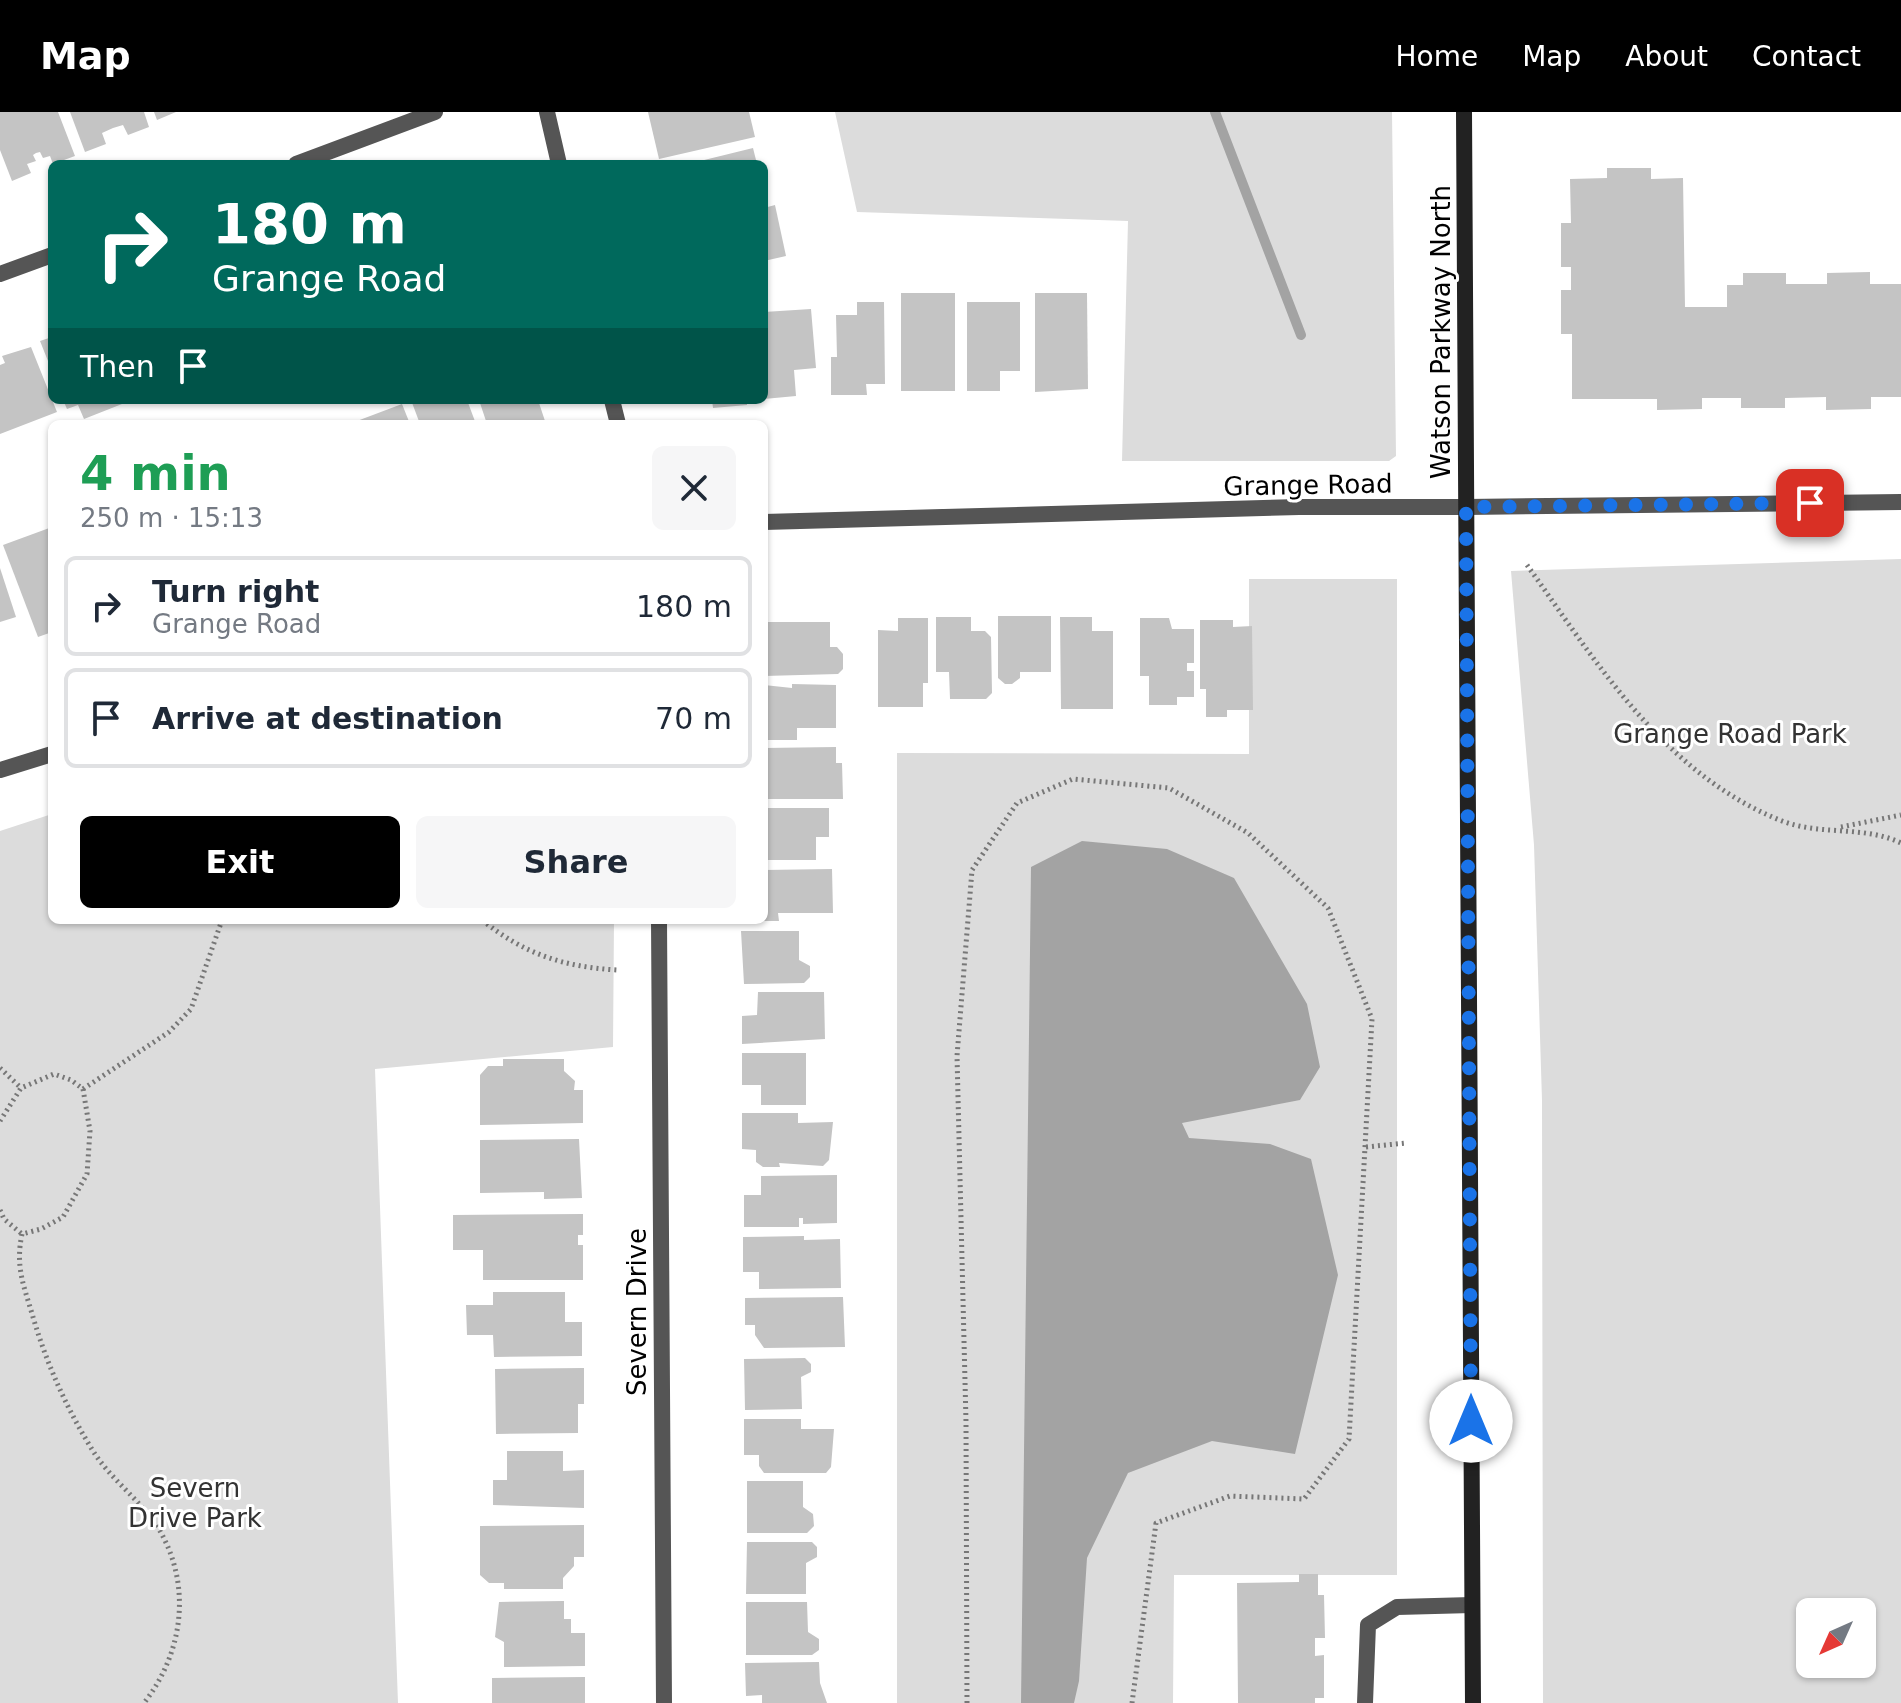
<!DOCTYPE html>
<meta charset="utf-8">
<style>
:root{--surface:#fff;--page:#f6f6f7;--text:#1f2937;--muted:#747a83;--line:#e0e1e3;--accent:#000}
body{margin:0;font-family:"DejaVu Sans",sans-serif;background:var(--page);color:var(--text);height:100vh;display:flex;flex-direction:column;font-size:30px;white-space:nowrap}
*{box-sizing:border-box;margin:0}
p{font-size:26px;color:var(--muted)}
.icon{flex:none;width:44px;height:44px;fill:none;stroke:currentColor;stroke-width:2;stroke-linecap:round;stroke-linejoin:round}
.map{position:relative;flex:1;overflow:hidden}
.sheet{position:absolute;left:48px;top:308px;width:720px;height:504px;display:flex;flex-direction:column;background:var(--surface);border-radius:12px;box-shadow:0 2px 6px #0004}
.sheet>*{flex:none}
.guide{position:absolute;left:48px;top:48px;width:720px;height:244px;border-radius:12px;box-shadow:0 2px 6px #0004;background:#00695c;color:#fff;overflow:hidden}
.needle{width:52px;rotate:225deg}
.fabs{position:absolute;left:1796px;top:1486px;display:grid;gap:16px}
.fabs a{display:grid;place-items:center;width:80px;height:80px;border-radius:12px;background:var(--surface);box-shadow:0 2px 6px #0004;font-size:40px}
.pin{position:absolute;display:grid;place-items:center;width:68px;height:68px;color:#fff;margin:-34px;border-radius:16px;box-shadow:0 4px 12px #0006}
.me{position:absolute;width:88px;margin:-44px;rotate:0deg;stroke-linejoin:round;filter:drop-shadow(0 0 6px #0008)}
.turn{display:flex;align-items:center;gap:28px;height:168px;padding:0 32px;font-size:36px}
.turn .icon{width:104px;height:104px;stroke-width:2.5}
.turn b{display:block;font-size:56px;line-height:68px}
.then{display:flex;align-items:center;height:76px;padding:0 32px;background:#0003;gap:16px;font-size:30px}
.round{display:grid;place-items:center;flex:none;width:84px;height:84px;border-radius:12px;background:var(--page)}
.headline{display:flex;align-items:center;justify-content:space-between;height:136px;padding:0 32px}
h1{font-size:48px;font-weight:800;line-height:60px;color:#1e9e55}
.action{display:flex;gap:16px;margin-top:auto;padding:16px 32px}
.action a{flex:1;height:92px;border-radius:12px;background:var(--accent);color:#fff;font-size:32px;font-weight:800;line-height:92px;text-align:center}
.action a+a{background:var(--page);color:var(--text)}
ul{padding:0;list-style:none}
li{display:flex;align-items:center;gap:24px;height:100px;margin:0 16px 12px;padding:0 16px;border:4px solid var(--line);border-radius:12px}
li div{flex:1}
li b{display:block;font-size:30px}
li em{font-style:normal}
header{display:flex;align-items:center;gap:48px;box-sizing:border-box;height:112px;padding:0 40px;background:var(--accent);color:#fff}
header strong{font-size:38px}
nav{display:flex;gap:44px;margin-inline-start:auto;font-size:28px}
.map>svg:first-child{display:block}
</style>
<header>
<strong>Map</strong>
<nav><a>Home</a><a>Map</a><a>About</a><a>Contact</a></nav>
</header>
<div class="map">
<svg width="1901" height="1591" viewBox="0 0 1901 1591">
<rect width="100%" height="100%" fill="#fff"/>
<!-- green -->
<g fill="#dcdcdc" fill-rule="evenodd">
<path d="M835 0H1392L1396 344 1389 349H1122L1128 109 857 100Z"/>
<path d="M1901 447V1591H1543L1542 988 1534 733 1511 459ZM1810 1500H1862V1552H1810Z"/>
<path d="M1249 467H1397V1463H1174L1173 1591H897V641L1249 642Z"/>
<path d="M52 702V808H614L613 935 375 957 398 1591H0V719Z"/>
</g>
<!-- water -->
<path fill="#a3a3a3" d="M1082 729 1167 737 1234 766 1307 892 1320 955 1300 988 1182 1011 1189 1026 1270 1032 1311 1047 1338 1163 1295 1342 1212 1329 1128 1361 1087 1446 1079 1569 1074 1591H1021L1031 755Z"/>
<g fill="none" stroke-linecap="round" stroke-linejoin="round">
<!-- stream -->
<path stroke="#a3a3a3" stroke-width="10" d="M1215 0 1301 223"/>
</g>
<!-- building -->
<g fill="#c4c4c4">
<path d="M0 0H58L75 44 53 52 50 44 43 46 40 40 36 41 33 43 36 49 27 52 31 61 12 69 0 38Z"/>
<path d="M70 0H144L149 15 128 23 123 13 113 16 102 21 106 32 85 40Z"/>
<path d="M154 0H176L157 8Z"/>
<path d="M648 0H749L755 25 659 47Z"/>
<path d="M753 36 757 52H692V51Z"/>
<path d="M1607 56H1651V67L1683 66 1685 195H1727V173H1743V161H1786V172H1827V161L1870 160V172H1901V285H1871V297L1826 298V285L1785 286V296H1741V286H1702V297L1657 298V287H1572V222H1561V178H1571V155H1561V111H1571L1570 67 1607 66Z"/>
<path d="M775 93 786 144 764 149V96Z"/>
<rect x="901" y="181" width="54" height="98"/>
<path d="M1035 181H1087L1088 277 1035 280Z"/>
<path d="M857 190H884L885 272H866L867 283H831V245H837L836 203H857Z"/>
<path d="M967 190H1020V259H1000V279H967Z"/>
<path d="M811 197 816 256 794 258 796 284 764 287V200Z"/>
<path d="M52 225V259L40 229Z"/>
<path d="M31 235 57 300 0 322V253L5 251 2 244Z"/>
<path d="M63 288H121L122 292 84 307 78 293 67 297Z"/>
<path d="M411 288H467L476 312H420Z"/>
<path d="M479 288H538L546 312H487Z"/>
<path d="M712 288H747V293L713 296Z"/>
<path d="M402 292 410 312H349Z"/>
<path d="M52 415V520L38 525 3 433Z"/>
<path d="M0 456 16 505 0 510Z"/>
<path d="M998 504H1051V560H1020V566L1012 572H1005L998 566Z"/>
<path d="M936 505H971V519H985L991 525 992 581 986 587H950L949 560H936Z"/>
<path d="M1060 505H1092V519H1113V597H1061Z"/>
<path d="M898 506H928V571H923V595H878V518L898 519Z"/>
<path d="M1140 506H1169L1172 517H1194V551H1187V559H1194V585H1177V593H1149V564H1140Z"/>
<path d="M1200 508H1233V515L1252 514 1253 598H1227V605H1206V577H1200Z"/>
<path d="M764 510H830V535H837L843 542V557L838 562 764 564Z"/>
<path d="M792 572 836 573V616H797V628H764V573L792 576Z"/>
<path d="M836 635V651H842L843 687H764V636Z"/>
<path d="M764 696H829V725H816V748H764Z"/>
<path d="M832 757 833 801H778L779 809H764V758Z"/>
<path d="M741 819H799V848L810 854V865L804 871 744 872Z"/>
<path d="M758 880H824L825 927 742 932V904L757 903Z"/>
<path d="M742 941H806V993H761V973H742Z"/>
<path d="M503 947H564V959L575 969 574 978H583V1011L480 1013V963L488 954H503Z"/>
<path d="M742 1001H798V1011L833 1010 829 1048 823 1054 779 1051 780 1055H763L756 1050V1038L742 1037Z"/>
<path d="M579 1027 582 1086 544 1087V1080L480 1081V1028Z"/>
<path d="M837 1063V1111L803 1112V1106H799V1115H744V1083H761V1064Z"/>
<path d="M583 1102V1123H578V1133H583V1168H483V1138H453V1103Z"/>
<path d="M804 1124V1128L840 1127 841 1176 759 1177V1160H743V1125Z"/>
<path d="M493 1180H565V1210H582V1244L494 1245 493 1223H467L466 1193H493Z"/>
<path d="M843 1185 845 1235 764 1236 755 1223V1213H745V1186Z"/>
<path d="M805 1246 811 1252V1260L801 1265 802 1297 745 1298 744 1247Z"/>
<path d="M584 1256V1292H578V1321L496 1322 495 1257Z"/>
<path d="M744 1307H801V1317H834L831 1355 826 1361H764L759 1354V1343H744Z"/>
<path d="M507 1339H563V1359L584 1358V1396L493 1393V1368H507Z"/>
<path d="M747 1369H803V1395L813 1402 814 1414 807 1421H747Z"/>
<path d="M584 1413V1445H574V1454L563 1466V1477H504V1471H489L480 1463V1414Z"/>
<path d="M747 1430H812L817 1435V1445L806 1451V1482H746Z"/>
<path d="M1299 1462H1318V1483H1324L1325 1526H1315V1544L1324 1543V1586H1315V1591H1238L1237 1471 1299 1470Z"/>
<path d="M564 1489V1507H571V1521H585V1554L504 1555V1530L495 1525 499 1490Z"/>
<path d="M746 1490H807L808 1520 819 1527V1538L812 1543H746Z"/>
<path d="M819 1550 820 1571 827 1591H762V1583L746 1584 745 1551Z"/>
<path d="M585 1565V1591H492V1566Z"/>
</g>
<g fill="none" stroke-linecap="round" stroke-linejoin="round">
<!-- path -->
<g stroke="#777" stroke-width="5" stroke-dasharray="2 4" stroke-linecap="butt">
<path d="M1527 453C1597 551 1665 663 1782 709 1821 724 1863 713 1901 731"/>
<path d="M1841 715 1901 703"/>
<path d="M482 808C524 842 564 855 617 858"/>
<path d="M0 956 21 976"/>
<path d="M83 977 169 920 191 897 222 808"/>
<path d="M0 1009 21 976 54 962 71 968 83 977 90 1019 87 1062 63 1105 41 1117 22 1122"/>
<path d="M1366 1035 1406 1031"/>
<path d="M0 1098 4 1107 22 1122"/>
<path d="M22 1122C15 1155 24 1174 33 1205 47 1253 67 1297 93 1339 111 1368 143 1390 160 1419 192 1475 183 1541 144 1591"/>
<path d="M967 1591 966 1310 957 944 972 758 1017 691 1073 667 1169 676 1248 721 1328 796 1372 907 1349 1327 1304 1387 1230 1384 1156 1411 1132 1591"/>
</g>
<!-- service -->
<path stroke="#555" stroke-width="16" d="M1365 1591 1368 1513 1397 1495 1472 1493"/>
<!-- minor -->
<g stroke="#555" stroke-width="16">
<path d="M547 0 559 52"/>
<path d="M296 52 435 0"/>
<path d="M0 162 52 143"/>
<path d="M612 288 618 312"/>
<path d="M764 410 1299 395H1466"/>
<path d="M0 658 52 642"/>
<path d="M659 808 664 1591"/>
</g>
<!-- tertiary -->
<path stroke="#555" stroke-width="16" d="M1466 395 1901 390"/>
<!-- secondary -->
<path stroke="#222" stroke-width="16" d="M1464 0 1473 1591"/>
</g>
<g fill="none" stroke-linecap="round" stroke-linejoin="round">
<!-- route -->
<path stroke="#1a73e8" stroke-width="14" stroke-dasharray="0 25.2" d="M1471 1309 1466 395 1810 391"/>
</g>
<g text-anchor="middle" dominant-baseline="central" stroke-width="6" stroke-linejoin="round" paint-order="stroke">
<!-- street labels -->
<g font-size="26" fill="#000" stroke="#fff">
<text transform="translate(1441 220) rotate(-90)">Watson Parkway North</text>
<text transform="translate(1308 373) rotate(-1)">Grange Road</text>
<text transform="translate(637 1200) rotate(-90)">Severn Drive</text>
</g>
<!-- park labels -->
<g font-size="26" fill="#333" stroke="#fff">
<text x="1730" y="622">Grange Road Park</text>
<text x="195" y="1376">Severn<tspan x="195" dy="30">Drive Park</tspan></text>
</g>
</g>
</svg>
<div class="fabs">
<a><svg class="needle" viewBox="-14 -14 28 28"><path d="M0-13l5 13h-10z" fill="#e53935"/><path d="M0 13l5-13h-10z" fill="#747a83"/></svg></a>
</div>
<div class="pin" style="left:1810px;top:391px;background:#d93025"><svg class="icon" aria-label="arrive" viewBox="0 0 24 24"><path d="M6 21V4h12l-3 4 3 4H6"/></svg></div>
<svg class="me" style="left:1471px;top:1309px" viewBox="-20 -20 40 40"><circle r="19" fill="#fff"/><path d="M0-13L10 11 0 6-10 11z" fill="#1a73e8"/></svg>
<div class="guide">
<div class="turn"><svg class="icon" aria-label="right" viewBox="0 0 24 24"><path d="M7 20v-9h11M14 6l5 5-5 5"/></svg><div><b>180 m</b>Grange Road</div></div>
<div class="then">Then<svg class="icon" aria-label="arrive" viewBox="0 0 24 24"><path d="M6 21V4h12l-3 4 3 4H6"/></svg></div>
</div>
<section class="sheet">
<div class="headline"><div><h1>4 min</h1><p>250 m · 15:13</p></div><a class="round"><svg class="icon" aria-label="close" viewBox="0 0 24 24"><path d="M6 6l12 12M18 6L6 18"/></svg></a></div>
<ul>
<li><svg class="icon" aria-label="right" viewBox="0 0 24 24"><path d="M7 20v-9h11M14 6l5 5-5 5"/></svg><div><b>Turn right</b><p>Grange Road</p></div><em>180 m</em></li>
<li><svg class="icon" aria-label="arrive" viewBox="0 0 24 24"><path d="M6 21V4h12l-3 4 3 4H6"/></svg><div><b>Arrive at destination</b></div><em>70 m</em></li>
</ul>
<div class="action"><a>Exit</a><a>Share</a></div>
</section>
</div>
